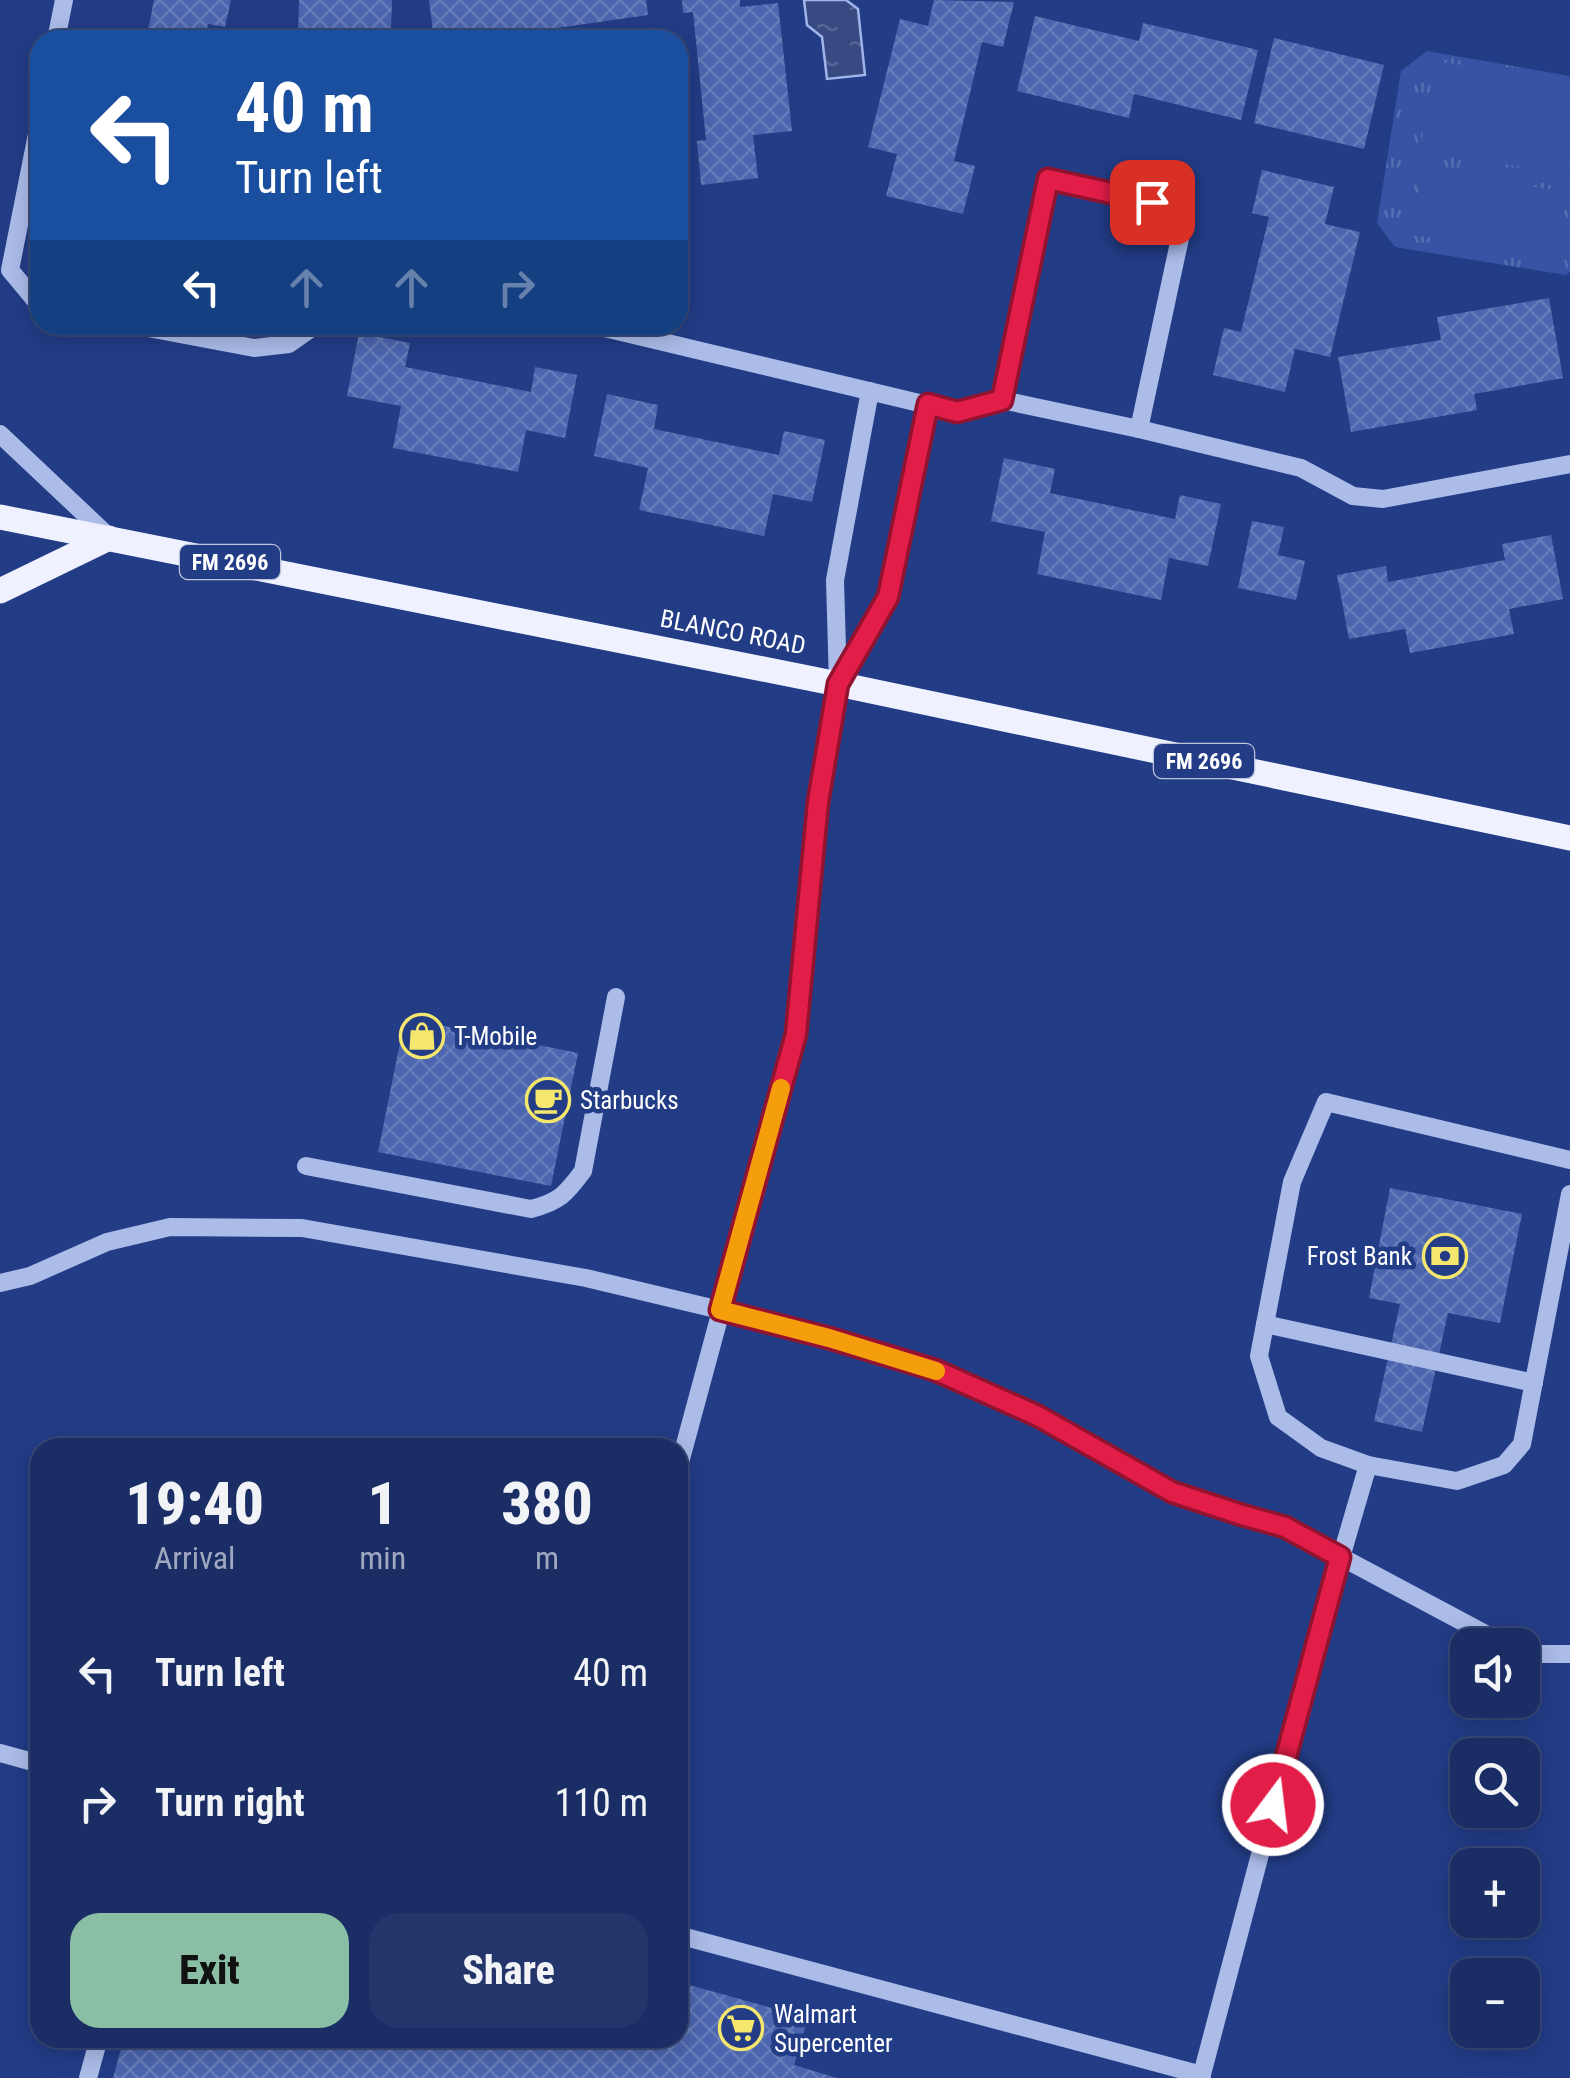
<!DOCTYPE html>
<meta charset="utf-8">
<style>
:root{--surface:#1a2d64;--page:#23356a;--text:#f1f3f6;--muted:#9fa8bf;--line:#384978;--accent:#8abfa5}
body{margin:0;font-family:"Roboto Condensed",sans-serif;background:var(--page);color:var(--text);height:100vh;display:flex;flex-direction:column;font-size:38px;white-space:nowrap}
*{box-sizing:border-box;margin:0}
p{font-size:32px;color:var(--muted)}
.icon{flex:none;width:55px;height:55px;fill:none;stroke:currentColor;stroke-width:2;stroke-linecap:round;stroke-linejoin:round}
.map{position:relative;flex:1;overflow:hidden}
.sheet{position:absolute;left:30px;top:1438px;width:658px;height:610px;display:flex;flex-direction:column;background:var(--surface);border-radius:30px;box-shadow:0 5px 25px #0003,0 0 0 2px var(--line)}
.sheet>*{flex:none}
.guide{position:absolute;left:30px;top:30px;width:658px;height:305px;border-radius:30px;box-shadow:0 5px 25px #0003,0 0 0 2px var(--line);background:#1a4fa0;color:#fff;overflow:hidden}
.fabs{position:absolute;left:1450px;top:1628px;display:grid;gap:20px}
.fabs a{display:grid;place-items:center;width:90px;height:90px;border-radius:20px;background:var(--surface);box-shadow:0 5px 25px #0003,0 0 0 2px var(--line);font-size:50px}
.pin{position:absolute;display:grid;place-items:center;width:85px;height:85px;color:#fff;margin:-42px;border-radius:20px;box-shadow:0 5px 15px #0006}
.me{position:absolute;width:110px;margin:-55px;rotate:15deg;stroke-linejoin:round;filter:drop-shadow(0 0 8px #0008)}
.turn{display:flex;align-items:center;gap:35px;height:210px;padding:0 40px;font-size:45px}
.turn .icon{width:130px;height:130px;stroke-width:2.5}
.turn b{display:block;font-size:70px;line-height:85px}
.lanes{display:flex;align-items:center;height:95px;padding:0 40px;background:#0003;justify-content:center;gap:50px;direction:ltr}
.lanes .off{opacity:.35}
.eta{display:flex;justify-content:space-evenly;align-items:center;height:170px;text-align:center}
.eta b{font-size:60px;font-weight:800;line-height:70px}
.cta{display:flex;gap:20px;margin-top:auto;padding:20px 40px}
.cta a{flex:1;height:115px;border-radius:30px;background:var(--accent);color:#111;font-size:40px;font-weight:800;line-height:115px;text-align:center}
.cta a+a{background:var(--page);color:var(--text)}
ul{padding:0;list-style:none}
li{display:flex;align-items:center;gap:30px;height:130px;padding:0 40px}
li div{flex:1}
li b{display:block;font-size:38px}
li em{font-style:normal}
.map>svg:first-child{display:block}
</style>
<div class="map">
<svg width="1570" height="2078" viewBox="0 0 1570 2078">
<defs>
<pattern id="grass-tufts" width="24" height="20" patternUnits="userSpaceOnUse" patternTransform="scale(2.5)"><rect width="24" height="20" fill="#3654a3"/><path d="M3 7l-1-3M5 7V3M7 7l1-3M15 17l-1-3M17 17v-4M19 17l1-3" fill="none" stroke="#546eb1"/></pattern>
<pattern id="water-ripples" width="26" height="14" patternUnits="userSpaceOnUse" patternTransform="scale(2.5)"><rect width="26" height="14" fill="#374a81"/><path d="M2 4q2-2 4 0t4 0M15 11q2-2 4 0t4 0" fill="none" stroke="#556594"/></pattern>
<pattern id="building-cross-hatch" width="8" height="8" patternUnits="userSpaceOnUse" patternTransform="scale(2.5)"><rect width="8" height="8" fill="#4b65ae"/><path d="M0 0l8 8M0 8l8-8" fill="none" stroke="#667cba"/></pattern>
</defs>
<rect width="100%" height="100%" fill="#223c86"/>
<!-- grass -->
<path fill="url(#grass-tufts)" d="M1427 51 1570 76V272L1565 275 1395 247 1377 223 1401 71Z"/>
<!-- pitch -->
<g fill="#3654a3">
<path d="M1435 61 1570 82 1568 174 1420 151Z"/>
<path d="M1423 170 1562 191 1551 257 1412 235Z"/>
</g>
<!-- water -->
<path fill="url(#water-ripples)" stroke="#9fb5ea" stroke-width="2.5" d="M804 0H846L858 9 865 75 827 79 822 37 807 25Z"/>
<!-- building -->
<g fill="url(#building-cross-hatch)">
<path d="M154 0H231L225 27 208 24 205 40H146Z"/>
<path d="M299 0H392L391 30H376V40H298Z"/>
<path d="M429 0H646L648 15 543 30V33L489 40H434Z"/>
<path d="M682 0H740V7L778 3 792 131 753 135 758 178 701 185 697 141 706 140 693 12 683 13Z"/>
<path d="M934 0 1014 2 1003 47 982 42 954 161 975 166 963 214 886 196 897 154 868 147 900 19 928 26Z"/>
<path d="M1035 16 1139 41 1143 23 1258 50 1241 120 1134 94 1129 118 1017 91Z"/>
<path d="M1274 38 1384 65 1364 149 1254 123Z"/>
<path d="M1262 170 1334 187 1325 224 1360 232 1330 357 1295 349 1285 392 1213 375 1224 328 1241 332 1269 217 1252 213Z"/>
<path d="M1549 298 1563 378 1474 394 1477 410 1351 432 1338 357 1441 340 1437 317Z"/>
<path d="M359 333 410 343 405 367 531 392 535 367 577 375 565 438 526 430 518 472 393 448 401 406 347 396Z"/>
<path d="M607 394 658 405 654 429 779 455 784 431 825 440 812 502 773 494 764 536 639 510 648 468 594 456Z"/>
<path d="M1004 458 1055 469 1050 493 1175 519 1180 495 1221 504 1208 566 1169 558 1161 600 1037 574 1045 532 991 521Z"/>
<path d="M1252 521 1284 527 1278 555 1305 561 1296 600 1238 588Z"/>
<path d="M1551 535 1563 599 1509 609 1514 634 1410 653 1405 629 1349 639 1337 575 1386 566 1388 582 1505 560 1502 544Z"/>
<path d="M405 1018 578 1053 551 1186 378 1152Z"/>
<path d="M1390 1188 1522 1214 1500 1323 1448 1313 1422 1432 1374 1421 1400 1304 1369 1298Z"/>
<path d="M682 1983 808 2018 794 2065 837 2078H113L124 2038H678V1995Z"/>
</g>
<g fill="none" stroke-linecap="round" stroke-linejoin="round">
<!-- minor -->
<g stroke="#abbce9" stroke-width="18">
<path d="M56 40 64 0"/>
<path d="M40 119 10 270 40 306"/>
<path d="M132 325 254 348 289 344 316 325"/>
<path d="M592 325 957 412 1002 400 1139 429 1301 468 1353 496 1383 499 1570 464"/>
<path d="M1002 400 1048 179 1186 210 1139 429"/>
<path d="M0 434 109 537"/>
<path d="M838 683 888 597 928 404"/>
<path d="M306 1166 531 1209C559 1202 566 1194 583 1171L616 997"/>
<path d="M0 1283 30 1276 107 1242 170 1227 302 1228 586 1278 720 1310 892 1355 935 1371 1038 1416 1172 1491 1241 1515 1285 1527 1506 1645"/>
<path d="M1265 1324 1534 1383"/>
<path d="M1368 1465 1321 1448 1278 1417 1259 1356 1292 1182 1326 1102 1570 1160"/>
<path d="M678 1470 796 1033 818 802 838 684 835 580 870 391"/>
<path d="M1522 1654H1570"/>
<path d="M0 1753 40 1764"/>
<path d="M678 1935 1202 2075"/>
<path d="M88 2078 99 2038"/>
<path d="M1201 2078 1314 1650 1368 1465 1457 1481 1504 1465 1522 1444 1570 1194"/>
</g>
<!-- major -->
<g stroke="#eff2fe" stroke-width="25">
<path d="M0 517 838 684 1570 838"/>
<path d="M0 591 109 538"/>
</g>
</g>
<g fill="none" stroke-linecap="round" stroke-linejoin="round">
<defs>
<path id="route" d="M1152 202 1048 179 1002 400 957 412 928 404 888 597 838 684 818 802 796 1034 720 1310 829 1338 935 1370 1038 1416 1172 1492 1242 1515 1285 1527 1340 1557 1273 1805"/>
</defs>
<!-- route casing -->
<use href="#route" stroke="#92132f" stroke-width="25"/>
<!-- route -->
<use href="#route" stroke="#e11d48" stroke-width="18"/>
<!-- slow -->
<path stroke="#f59e0b" stroke-width="18" d="M781 1088 720 1310 829 1338 936 1371"/>
</g>
<!-- icons -->
<defs>
<symbol id="shop-ring" viewBox="-11 -11 22 22"><circle r="9.5" fill="#223c86" stroke="#f5e66d" stroke-width="1.5"/><path d="M-5-2.5h2.3a2.7 3.5 0 0 1 5.4 0H5L5.5 6h-11ZM-1.5-2.5h3a1.5 2.3 0 0 0-3 0Z" fill="#f5e66d"/></symbol>
<symbol id="cafe-ring" viewBox="-11 -11 22 22"><circle r="9.5" fill="#223c86" stroke="#f5e66d" stroke-width="1.5"/><path d="M-5.5-4.5H6V0H3Q3 3.5 0 3.5H-2.5Q-5.5 3.5-5.5 0ZM3-3.2v2h1.7v-2ZM-6 4.5H4V6H-6Z" fill="#f5e66d"/></symbol>
<symbol id="bank-ring" viewBox="-11 -11 22 22"><circle r="9.5" fill="#223c86" stroke="#f5e66d" stroke-width="1.5"/><path d="M-6-4H6V4H-6ZM0-2.3a2.3 2.3 0 1 0 0 4.6a2.3 2.3 0 1 0 0-4.6Z" fill="#f5e66d"/></symbol>
<symbol id="supermarket-ring" viewBox="-11 -11 22 22"><circle r="9.5" fill="#223c86" stroke="#f5e66d" stroke-width="1.5"/><path d="M-6-5.5h2.5l.6 2H6L4.5 2H-2.5L-4.4-4H-6ZM-1.5 3.2a1.3 1.3 0 1 0 .1 0ZM3 3.2a1.3 1.3 0 1 0 .1 0Z" fill="#f5e66d"/></symbol>
</defs>
<g fill-rule="evenodd">
<use href="#shop-ring" x="397" y="1011" width="50" height="50"/>
<use href="#cafe-ring" x="523" y="1075" width="50" height="50"/>
<use href="#bank-ring" x="1420" y="1231" width="50" height="50"/>
<use href="#supermarket-ring" x="716" y="2003" width="50" height="50"/>
</g>
<g text-anchor="middle" dominant-baseline="central" stroke-width="9" stroke-linejoin="round" paint-order="stroke">
<!-- shield labels -->
<g fill="#223c86" stroke="#bdc4db" stroke-width="2.5">
<rect x="180" y="545" width="100" height="34" rx="8"/>
<rect x="1154" y="744" width="100" height="34" rx="8"/>
</g>
<g font-size="22" font-weight="bold" fill="#fff">
<text x="230" y="562">FM 2696</text>
<text x="1204" y="761">FM 2696</text>
</g>
<!-- street labels -->
<g font-size="25" fill="#fff" stroke="#223c86">
<text transform="translate(733 632) rotate(11)">BLANCO ROAD</text>
</g>
<!-- poi labels -->
<g font-size="25" fill="#fff" stroke="#223c86" text-anchor="start">
<text x="454" y="1036">T-Mobile</text>
<text x="580" y="1100">Starbucks</text>
<text x="1412" y="1256" text-anchor="end">Frost Bank</text>
<text x="774" y="2014">Walmart<tspan x="774" dy="29">Supercenter</tspan></text>
</g>
</g>
</svg>
<div class="fabs">
<a><svg class="icon" aria-label="sound" viewBox="0 0 24 24"><path d="M4 9h4l5-4v14l-5-4H4zM17 9q2 3 0 6"/></svg></a>
<a><svg class="icon" aria-label="search" viewBox="0 0 24 24"><circle cx="10" cy="10" r="6"/><path d="M15 15l6 6"/></svg></a>
<a>+</a>
<a>−</a>
</div>
<div class="pin" style="left:1152px;top:202px;background:#d93025"><svg class="icon" aria-label="arrive" viewBox="0 0 24 24"><path d="M6 21V4h12l-3 4 3 4H6"/></svg></div>
<svg class="me" style="left:1273px;top:1805px" viewBox="-20 -20 40 40"><circle r="17" fill="#e11d48" stroke="#fff" stroke-width="3"/><path d="M0-11L8 9 0 5-8 9z" fill="#fff"/></svg>
<div class="guide">
<div class="turn"><svg class="icon" aria-label="left" viewBox="0 0 24 24"><path d="M17 20v-9H6M10 6l-5 5 5 5"/></svg><div><b>40 m</b>Turn left</div></div>
<div class="lanes"><svg class="icon" aria-label="left" viewBox="0 0 24 24"><path d="M17 20v-9H6M10 6l-5 5 5 5"/></svg><svg class="icon off" aria-label="ahead" viewBox="0 0 24 24"><path d="M12 20V5M6 11l6-6 6 6"/></svg><svg class="icon off" aria-label="ahead" viewBox="0 0 24 24"><path d="M12 20V5M6 11l6-6 6 6"/></svg><svg class="icon off" aria-label="right" viewBox="0 0 24 24"><path d="M7 20v-9h11M14 6l5 5-5 5"/></svg></div>
</div>
<section class="sheet">
<div class="eta">
<div><b>19:40</b><p>Arrival</p></div>
<div><b>1</b><p>min</p></div>
<div><b>380</b><p>m</p></div>
</div>
<ul>
<li><svg class="icon" aria-label="left" viewBox="0 0 24 24"><path d="M17 20v-9H6M10 6l-5 5 5 5"/></svg><div><b>Turn left</b></div><em>40 m</em></li>
<li><svg class="icon" aria-label="right" viewBox="0 0 24 24"><path d="M7 20v-9h11M14 6l5 5-5 5"/></svg><div><b>Turn right</b></div><em>110 m</em></li>
</ul>
<div class="cta"><a>Exit</a><a>Share</a></div>
</section>
</div>
